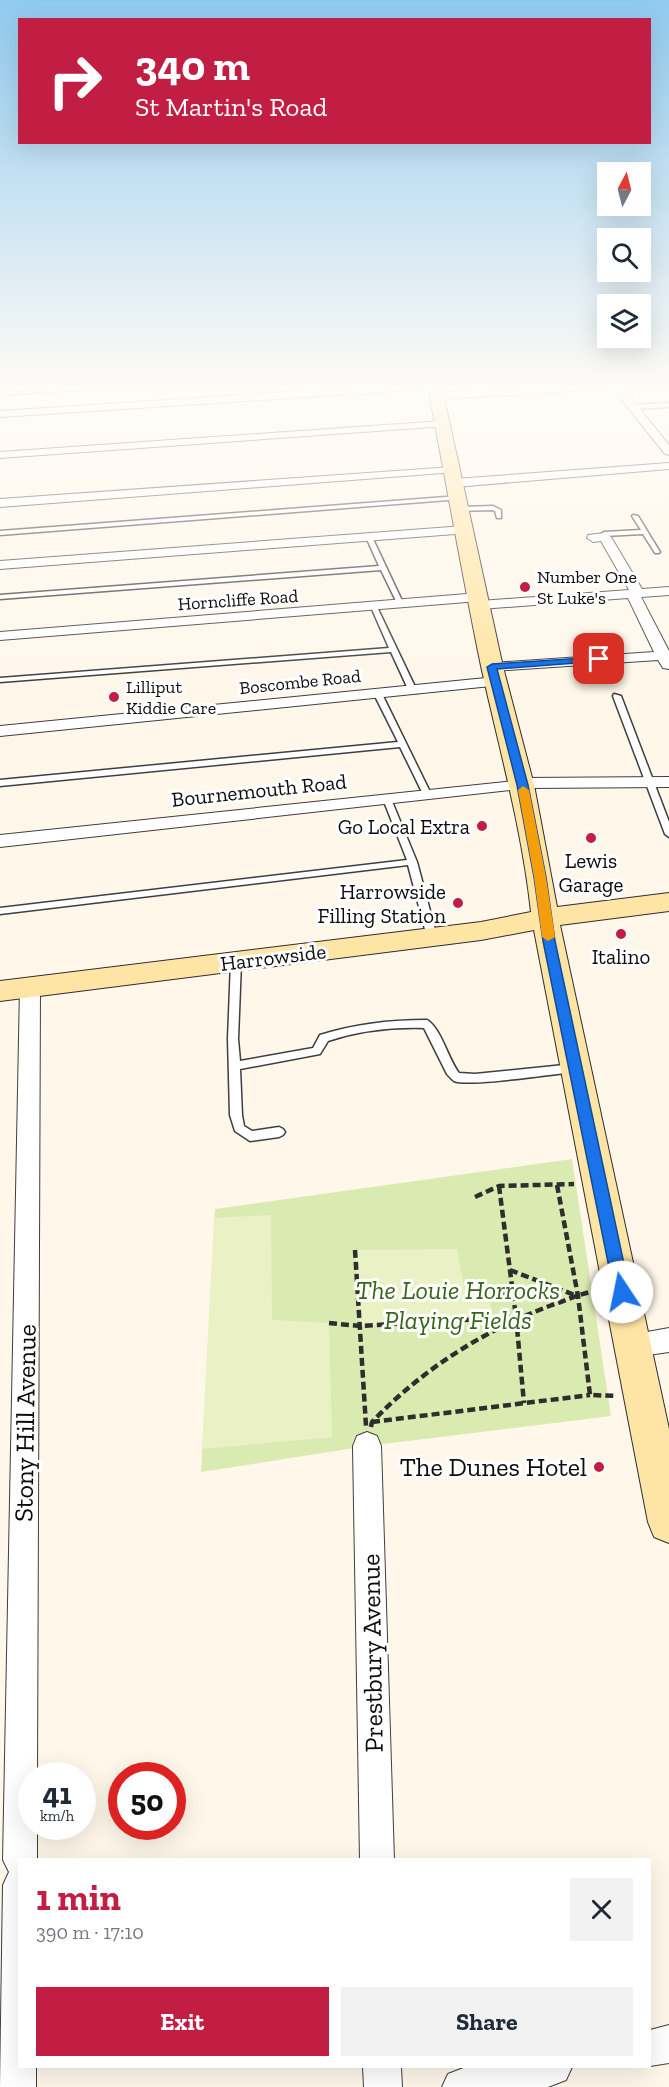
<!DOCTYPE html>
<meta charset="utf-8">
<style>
:root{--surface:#fff;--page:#f2f2f3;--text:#1f2937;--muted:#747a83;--accent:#c21d42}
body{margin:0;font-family:"Zilla Slab",serif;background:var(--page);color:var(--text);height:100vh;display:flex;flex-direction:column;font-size:22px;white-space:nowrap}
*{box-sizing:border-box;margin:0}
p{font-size:20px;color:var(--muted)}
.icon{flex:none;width:33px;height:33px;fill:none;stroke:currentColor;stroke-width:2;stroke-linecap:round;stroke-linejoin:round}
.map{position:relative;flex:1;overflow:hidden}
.side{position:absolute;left:18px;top:1858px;width:633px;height:210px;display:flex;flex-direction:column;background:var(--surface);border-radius:0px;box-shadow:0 6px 24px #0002}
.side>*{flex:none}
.guide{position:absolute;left:18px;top:18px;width:633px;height:126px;border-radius:0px;box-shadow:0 6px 24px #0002;background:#c21d42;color:#fff;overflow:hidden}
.needle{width:39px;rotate:7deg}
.controls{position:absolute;left:597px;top:162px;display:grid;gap:12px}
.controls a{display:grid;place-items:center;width:54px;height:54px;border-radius:0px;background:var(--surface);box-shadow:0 6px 24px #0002;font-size:30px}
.speed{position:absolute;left:18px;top:1762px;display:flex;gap:12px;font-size:30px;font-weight:700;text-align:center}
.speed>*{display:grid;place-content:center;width:78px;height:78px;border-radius:50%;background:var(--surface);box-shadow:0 6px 24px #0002;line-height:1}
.speed small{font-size:15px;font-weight:400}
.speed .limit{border:9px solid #d22;background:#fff;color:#111}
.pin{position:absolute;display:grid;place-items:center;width:51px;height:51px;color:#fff;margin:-26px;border-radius:12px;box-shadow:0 3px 9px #0006}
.me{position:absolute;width:66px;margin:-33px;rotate:349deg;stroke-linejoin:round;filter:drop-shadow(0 0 4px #0008)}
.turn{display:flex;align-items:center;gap:21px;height:126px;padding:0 18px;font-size:27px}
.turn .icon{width:78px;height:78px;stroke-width:2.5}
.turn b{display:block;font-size:42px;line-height:51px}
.round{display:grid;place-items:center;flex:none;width:63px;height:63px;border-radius:0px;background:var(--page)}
.head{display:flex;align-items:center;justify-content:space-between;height:102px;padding:0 18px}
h1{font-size:36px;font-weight:800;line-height:45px;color:var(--accent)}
.action{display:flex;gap:12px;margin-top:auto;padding:12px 18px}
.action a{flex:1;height:69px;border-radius:0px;background:var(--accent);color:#fff;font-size:24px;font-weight:800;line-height:69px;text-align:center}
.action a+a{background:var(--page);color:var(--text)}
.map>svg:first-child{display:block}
</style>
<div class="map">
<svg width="669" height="2087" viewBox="0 0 669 2087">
<rect width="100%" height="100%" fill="#fff7ea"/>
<!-- green -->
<path fill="#daebb2" d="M572 1159 611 1416 367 1446 201 1472 215 1209Z"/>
<!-- pitch -->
<g fill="#eaf2c5">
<path d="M271 1215 272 1320 329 1323 332 1437 202 1449 214 1218Z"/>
<path d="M457 1249 464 1287 489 1289 492 1320 360 1326 355 1250Z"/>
</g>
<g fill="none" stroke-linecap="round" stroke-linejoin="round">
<defs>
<g id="lane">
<path d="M11 388H17L12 392 106 388 4 395V393Z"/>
<path d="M669 403V407L633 409 630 407 633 405Z"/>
<path d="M459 496 461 497V499L0 535V531Z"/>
<path d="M493 506 501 510V518H497L495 511 492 510 460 511 457 509 460 507Z"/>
<path d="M633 515 638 516 660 552 659 553H655L643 534 604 536 601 534 604 532 641 530 632 516Z"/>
<path d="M369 535 372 537 404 605 403 606 398 605 381 570 0 599V595L379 566 366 537Z"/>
<path d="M374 605 377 607 417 691 416 693 409 691 391 652 0 682V678L389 648 371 607Z"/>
<path d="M375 692 382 694 431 794 430 796 427 797 423 794 400 747 0 786V780L398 742 374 694Z"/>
<path d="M614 694 621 696 669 822V837L665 834 613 696Z"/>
<path d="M387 796 391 799 417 862 437 937 435 939H429L427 937 408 865 0 914V908L407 860 383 799Z"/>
<path d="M236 959 241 962 238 1039 240 1061 313 1048 320 1035C355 1024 390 1020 427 1020 441 1028 448 1059 459 1073L475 1074 574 1064 578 1065 579 1068 578 1071 574 1072C553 1074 468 1087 454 1081 451 1079 449 1076 447 1074L424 1028C391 1027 359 1031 328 1041L320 1054 240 1069 242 1115 244 1126 252 1131 279 1127 283 1129 285 1132 283 1135 279 1137 250 1141 235 1131 230 1115 228 1039 231 962Z"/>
</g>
<g id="street">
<path d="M348 388H403L398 391 0 417V411Z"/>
<path d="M519 388H582L577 391 437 399 432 396 437 393Z"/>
<path d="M612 388H623L669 445V455L665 454Z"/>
<path d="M442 421 447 424 446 426 0 458V452Z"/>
<path d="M669 463V469L455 487 449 483 455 479Z"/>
<path d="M452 467 458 470 456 472 0 507V499Z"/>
<path d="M464 526 470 530 468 533 0 569V561Z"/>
<path d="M605 533 611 537 642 589 669 587V595L641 597 669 651V669L663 668 658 660 492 671 485 667 492 663 654 652 628 598 480 609 473 605 479 601 0 640V632L479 593 486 597 480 601 629 590 601 541 593 542 587 538 588 535Z"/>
<path d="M496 677 504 682 501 685 0 736V726Z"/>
<path d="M669 777V787L528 788 0 847V835L515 781 522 778Z"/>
<path d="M30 980 37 982 40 987 37 1776H32V1827H37V1860H20V2067H36V2087H0L3 1885 9 1872 3 1860 20 987 23 982Z"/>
<path d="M669 1328V1352L634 1357 625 1354 621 1345 625 1336Z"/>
<path d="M367 1432 377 1436 381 1446 394 1860H360L353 1446 357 1436Z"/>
<path d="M669 2025V2063L650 2066V2030Z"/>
<path d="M363 2067H401L402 2087H364Z"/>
<path d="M466 2067H572L566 2080 548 2087H442L448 2074Z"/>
</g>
<path id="secondary" d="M428 388H442L503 667 534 785 557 907 669 893V911L560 925 669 1429V1543L654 1537 648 1522 534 930 481 940 0 1001V981L481 922 531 912C522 828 499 748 481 666 462 574 446 481 428 388Z"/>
</defs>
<!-- lane casing -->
<use href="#lane" stroke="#3f3f3f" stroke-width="3"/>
<!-- street casing -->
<use href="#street" stroke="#3f3f3f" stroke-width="2"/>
<!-- secondary casing -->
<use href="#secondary" stroke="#2e2e2e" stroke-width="2"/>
<!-- path -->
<g stroke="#2e2e2e" stroke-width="4.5" stroke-dasharray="8 4" stroke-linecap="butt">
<path d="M557 1185 578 1296 590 1395 617 1396"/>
<path d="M499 1186 516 1317 524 1403"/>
<path d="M475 1197 499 1186 574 1184"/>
<path d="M355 1250 366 1426"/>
<path d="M510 1270 577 1296"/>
<path d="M490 1294H513"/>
<path d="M329 1323 360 1326 514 1317"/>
<path d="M372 1422 590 1395"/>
<path d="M371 1427 372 1422C424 1368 483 1331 552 1305 567 1300 581 1293 596 1291"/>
</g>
<!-- lane -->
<use href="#lane" fill="#fff" fill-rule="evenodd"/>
<!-- street -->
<use href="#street" fill="#fff" fill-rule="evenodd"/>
<!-- secondary -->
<use href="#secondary" fill="#ffe5a5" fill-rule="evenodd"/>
</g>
<!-- sky -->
<linearGradient id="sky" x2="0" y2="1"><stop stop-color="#90caef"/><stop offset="0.57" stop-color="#fffbf6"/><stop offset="1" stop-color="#fffbf6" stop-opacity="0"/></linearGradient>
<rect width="669" height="680" fill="url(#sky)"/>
<!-- route -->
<path fill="#1a73e8" stroke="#114b97" stroke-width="1.5" d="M599 657 604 659 602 661 497 669 528 785 546 877 555 941 630 1292 628 1297 622 1299 616 1297 614 1292 543 941 534 877 517 785 487 667 492 664Z"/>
<!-- slow -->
<path fill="#f59e0b" d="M523 786 529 790 546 877 555 937 548 941 542 937 534 877 518 790Z"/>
<!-- markers -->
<g fill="#c21d42" stroke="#fff" stroke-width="2">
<circle cx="525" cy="587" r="6"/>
<circle cx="114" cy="697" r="6"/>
<circle cx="482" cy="826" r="6"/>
<circle cx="591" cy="838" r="6"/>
<circle cx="458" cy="903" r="6"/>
<circle cx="621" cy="934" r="6"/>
<circle cx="599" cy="1467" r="6"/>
</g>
<g text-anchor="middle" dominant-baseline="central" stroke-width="6" stroke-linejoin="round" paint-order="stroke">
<!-- far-poi labels -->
<g font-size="18" fill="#0c0c0c" stroke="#fff" text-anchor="start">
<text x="537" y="577">Number One<tspan x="537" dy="21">St Luke's</tspan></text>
<text x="126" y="687">Lilliput<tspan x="126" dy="21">Kiddie Care</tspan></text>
</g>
<!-- far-street labels -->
<g font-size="18" fill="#0c0c0c" stroke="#fff">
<text transform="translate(238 600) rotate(-4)">Horncliffe Road</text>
<text transform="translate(300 682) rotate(-6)">Boscombe Road</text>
</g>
<!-- street labels -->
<g font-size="21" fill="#0c0c0c" stroke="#fff">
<text transform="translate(259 790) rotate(-6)">Bournemouth Road</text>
<text transform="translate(273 957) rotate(-7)">Harrowside</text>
</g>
<!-- poi labels -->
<g font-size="21" fill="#0c0c0c" stroke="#fff" text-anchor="end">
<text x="470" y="826">Go Local Extra</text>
<text x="591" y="860" text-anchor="middle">Lewis<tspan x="591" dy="24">Garage</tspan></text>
<text x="446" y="891">Harrowside<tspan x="446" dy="24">Filling Station</tspan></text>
<text x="621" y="956" text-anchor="middle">Italino</text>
</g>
<!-- near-park labels -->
<g font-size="26" font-style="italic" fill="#376619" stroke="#fff">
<text x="458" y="1290">The Louie Horrocks<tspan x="458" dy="30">Playing Fields</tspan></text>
</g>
<!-- near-street labels -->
<g font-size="26" fill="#0c0c0c" stroke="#fff">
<text transform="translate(25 1423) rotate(-89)">Stony Hill Avenue</text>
<text transform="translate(372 1653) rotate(-91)">Prestbury Avenue</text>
</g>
<!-- near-poi labels -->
<g font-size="26" fill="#0c0c0c" stroke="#fff" text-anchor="end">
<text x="587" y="1467">The Dunes Hotel</text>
</g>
</g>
</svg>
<div class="controls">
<a><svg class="needle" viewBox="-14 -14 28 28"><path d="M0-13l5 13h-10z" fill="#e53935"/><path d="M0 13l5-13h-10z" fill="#747a83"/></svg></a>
<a><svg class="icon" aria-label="search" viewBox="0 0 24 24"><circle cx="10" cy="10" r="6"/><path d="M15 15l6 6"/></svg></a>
<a><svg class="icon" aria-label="layers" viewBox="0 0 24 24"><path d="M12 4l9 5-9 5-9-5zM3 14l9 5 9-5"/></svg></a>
</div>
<div class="speed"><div>41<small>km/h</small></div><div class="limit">50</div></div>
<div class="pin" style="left:599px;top:659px;background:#d93025"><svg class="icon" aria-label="arrive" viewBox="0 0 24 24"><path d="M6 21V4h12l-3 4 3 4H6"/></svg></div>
<svg class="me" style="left:622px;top:1292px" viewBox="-20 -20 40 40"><circle r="19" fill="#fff"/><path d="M0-13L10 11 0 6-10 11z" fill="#1a73e8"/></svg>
<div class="guide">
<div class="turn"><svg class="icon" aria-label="right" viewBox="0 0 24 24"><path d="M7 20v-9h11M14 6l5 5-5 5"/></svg><div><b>340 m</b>St Martin's Road</div></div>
</div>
<section class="side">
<div class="head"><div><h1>1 min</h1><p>390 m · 17:10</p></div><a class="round"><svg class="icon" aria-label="close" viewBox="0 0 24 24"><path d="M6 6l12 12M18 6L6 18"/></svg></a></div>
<div class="action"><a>Exit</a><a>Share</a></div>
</section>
</div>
